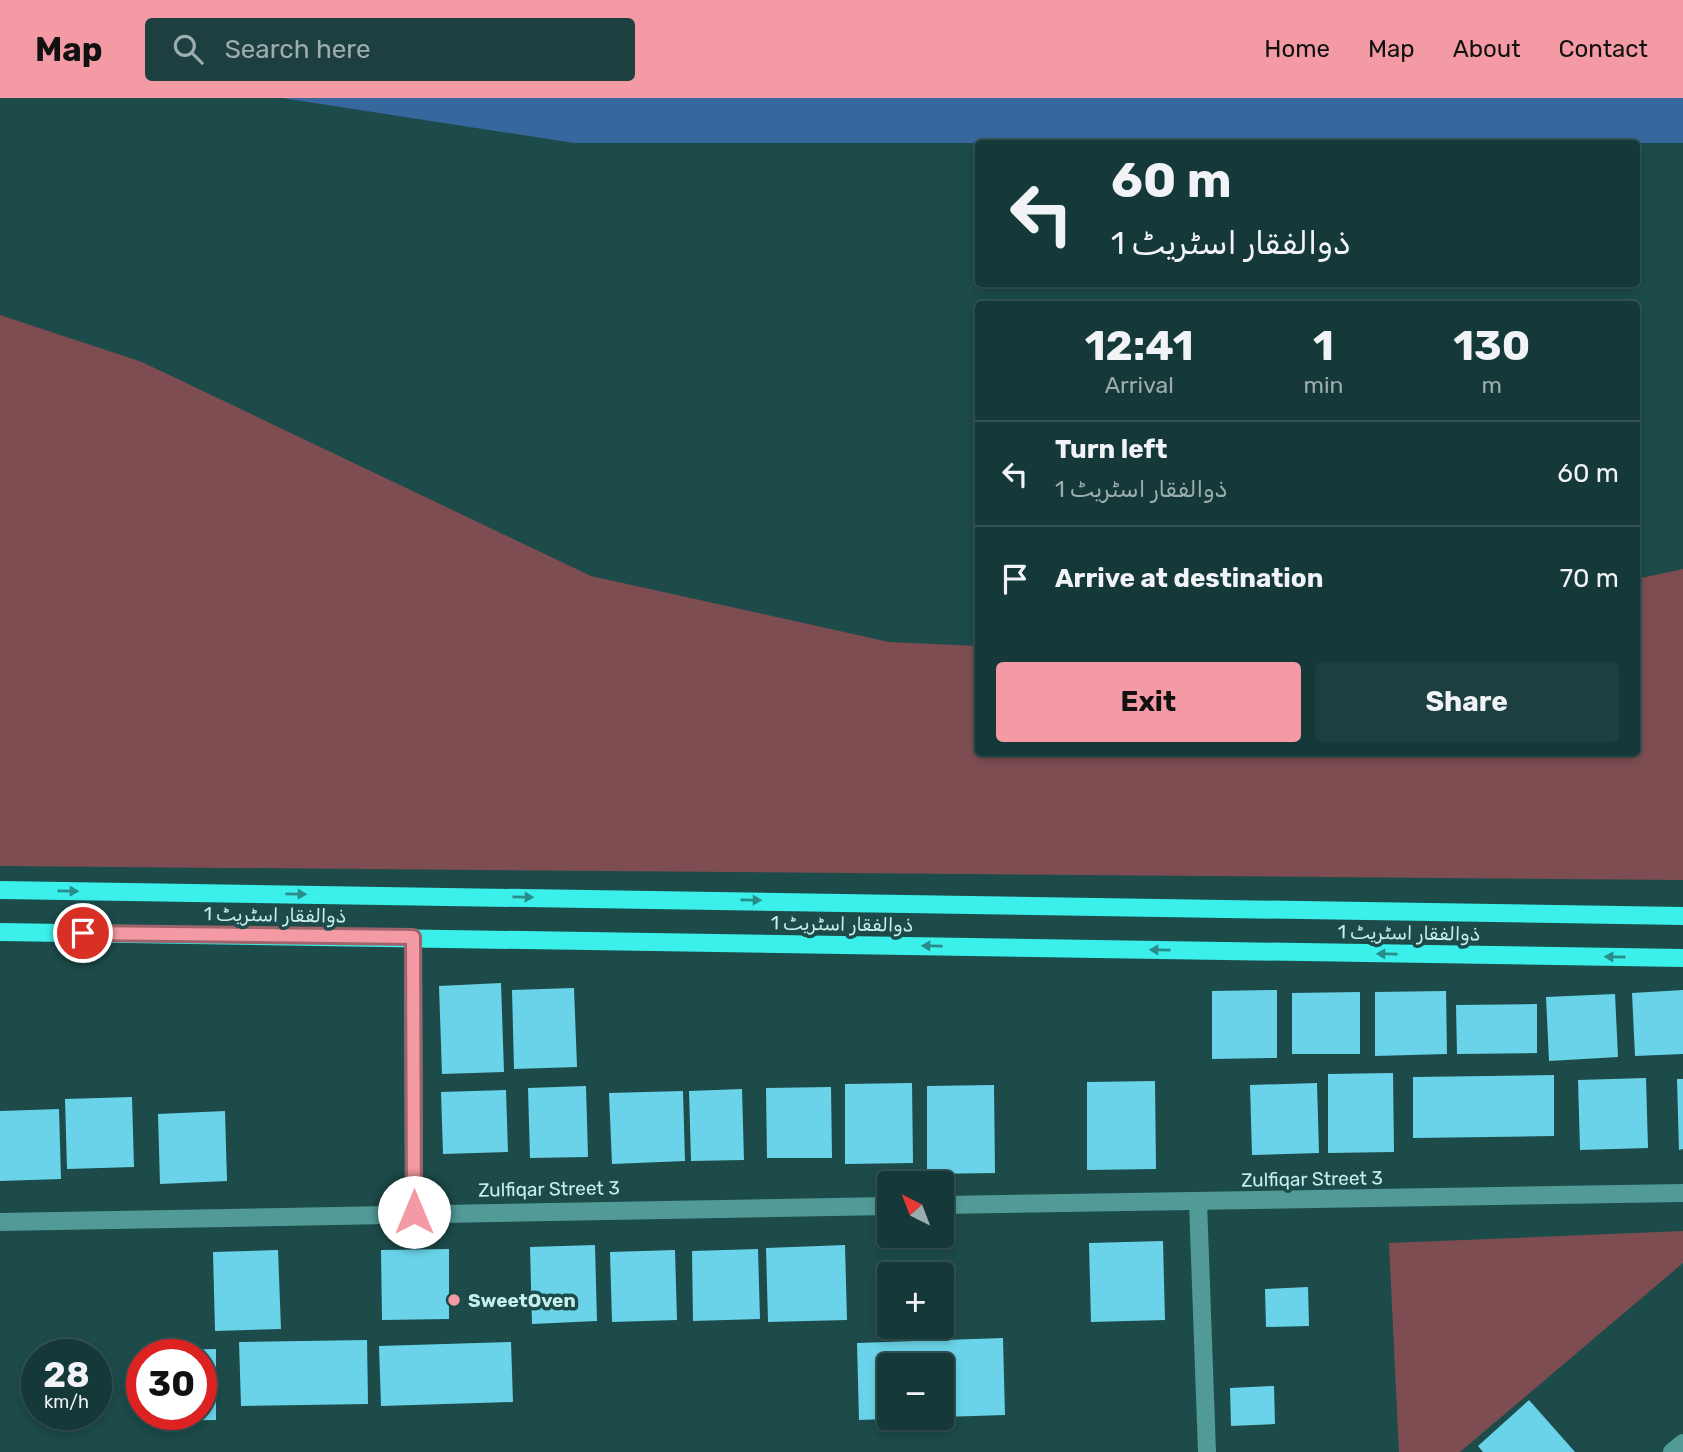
<!DOCTYPE html>
<meta charset="utf-8">
<style>
:root{--surface:#153838;--page:#1e3f40;--text:#f1f3f6;--muted:#9dacae;--line:#345253;--accent:#f49aa4}
body{margin:0;font-family:Rubik,"Noto Sans Arabic",sans-serif;background:var(--page);color:var(--text);height:100vh;display:flex;flex-direction:column;font-size:26px;white-space:nowrap}
*{box-sizing:border-box;margin:0}
p{font-size:23px;color:var(--muted)}
.icon{flex:none;width:38px;height:38px;fill:none;stroke:currentColor;stroke-width:2;stroke-linecap:round;stroke-linejoin:round}
.map{position:relative;flex:1;overflow:hidden}
.panel{position:absolute;left:975px;top:203px;width:665px;height:455px;display:flex;flex-direction:column;background:var(--surface);border-radius:7px;box-shadow:0 4px 10px #0003,0 0 0 2px var(--line)}
.panel>*{flex:none}
.hud{position:absolute;left:975px;top:42px;width:665px;height:147px;border-radius:7px;box-shadow:0 4px 10px #0003,0 0 0 2px var(--line);background:#153838;color:var(--text);overflow:hidden}
.needle{width:46px;rotate:318deg}
.controls{position:absolute;left:877px;top:1073px;display:grid;gap:14px}
.controls a{display:grid;place-items:center;width:77px;height:77px;border-radius:7px;background:var(--surface);box-shadow:0 4px 10px #0003,0 0 0 2px var(--line);font-size:35px}
.speed{position:absolute;left:21px;top:1241px;display:flex;gap:14px;font-size:35px;font-weight:700;text-align:center}
.speed>*{display:grid;place-content:center;width:91px;height:91px;border-radius:50%;background:var(--surface);box-shadow:0 4px 10px #0003,0 0 0 2px var(--line);line-height:1}
.speed small{font-size:18px;font-weight:400}
.speed .limit{border:10px solid #d22;background:#fff;color:#111}
.pin{position:absolute;display:grid;place-items:center;width:60px;height:60px;color:#fff;margin:-30px;border:4px solid #fff;border-radius:50%;box-shadow:0 2px 7px #0007}
.me{position:absolute;width:77px;margin:-38px;rotate:0deg;stroke-linejoin:round;filter:drop-shadow(0 0 5px #0008)}
.turn{display:flex;align-items:center;gap:24px;height:147px;padding:0 21px;font-size:32px}
.turn .icon{width:91px;height:91px;stroke-width:2.5}
.turn b{display:block;font-size:49px;line-height:60px}
.eta{display:flex;justify-content:space-evenly;align-items:center;height:119px;text-align:center}
.eta b{font-size:42px;font-weight:700;line-height:49px}
.primary-button{display:flex;gap:14px;margin-top:auto;padding:14px 21px}
.primary-button a{flex:1;height:80px;border-radius:7px;background:var(--accent);color:#111;font-size:28px;font-weight:700;line-height:80px;text-align:center}
.primary-button a+a{background:var(--page);color:var(--text)}
ul{padding:0;list-style:none}
li{display:flex;align-items:center;gap:21px;height:105px;padding:0 21px;border-top:2px solid var(--line)}
li div{flex:1}
li b{display:block;font-size:26px}
li em{font-style:normal}
header{display:flex;align-items:center;gap:42px;box-sizing:border-box;height:98px;padding:0 35px;background:var(--accent);color:#111}
header strong{font-size:33px}
nav{display:flex;gap:38px;margin-inline-start:auto;font-size:24px}
.search{width:490px;height:63px;background:var(--page);display:flex;align-items:center;gap:18px;box-sizing:border-box;padding:0 24px;border-radius:7px;color:var(--muted);font-size:26px}
.map>svg:first-child{display:block}
</style>
<header>
<strong>Map</strong>
<div class="search"><svg class="icon" aria-label="search" viewBox="0 0 24 24"><circle cx="10" cy="10" r="6"/><path d="M15 15l6 6"/></svg>Search here</div>
<nav><a>Home</a><a>Map</a><a>About</a><a>Contact</a></nav>
</header>
<div class="map">
<svg width="1683" height="1354" viewBox="0 0 1683 1354">
<rect width="100%" height="100%" fill="#1c4b4a"/>
<!-- green -->
<g fill="#7d4d52">
<path d="M0 217 142 264 591 478 889 544 978 548V654H1636V481L1683 471V782L0 768Z"/>
<path d="M1683 1133V1165L1460 1354H1399L1389 1145Z"/>
</g>
<!-- water -->
<path fill="#36679d" d="M282 0H1683V45H574Z"/>
<!-- building -->
<g fill="#6ad3e9">
<path d="M501 885 504 974 442 976 439 888Z"/>
<path d="M574 890 577 969 514 971 512 892Z"/>
<path d="M1277 892V960L1212 961V893Z"/>
<path d="M1683 892V956L1635 958 1632 895Z"/>
<path d="M1446 893 1447 956 1375 958V894Z"/>
<path d="M1360 894V956H1292V895Z"/>
<path d="M1615 896 1618 959 1549 963 1546 899Z"/>
<path d="M1537 906V955L1457 956 1456 907Z"/>
<path d="M1393 975 1394 1054 1328 1055V976Z"/>
<path d="M1554 977V1038L1413 1040V979Z"/>
<path d="M1646 980 1648 1050 1580 1052 1578 982Z"/>
<path d="M1677 981H1683V1051L1679 1052Z"/>
<path d="M1155 983 1156 1071 1087 1072V984Z"/>
<path d="M912 985 913 1065 845 1066V986Z"/>
<path d="M1317 985 1319 1055 1252 1057 1250 987Z"/>
<path d="M994 987 995 1075 927 1076V988Z"/>
<path d="M586 988 588 1059 530 1060 528 990Z"/>
<path d="M831 989 832 1060H767L766 990Z"/>
<path d="M742 991 744 1062 691 1063 689 993Z"/>
<path d="M506 992 508 1054 443 1056 441 994Z"/>
<path d="M683 993 685 1063 612 1066 609 995Z"/>
<path d="M132 999 134 1069 67 1071 65 1001Z"/>
<path d="M59 1011 61 1081 0 1083V1013Z"/>
<path d="M225 1013 227 1083 160 1086 158 1016Z"/>
<path d="M1163 1143 1165 1222 1091 1224 1089 1145Z"/>
<path d="M595 1147 597 1223 532 1226 530 1149Z"/>
<path d="M845 1147 847 1222 768 1224 766 1150Z"/>
<path d="M449 1151V1221L382 1222 381 1152Z"/>
<path d="M758 1151 760 1221 693 1223 692 1153Z"/>
<path d="M278 1152 281 1231 215 1233 213 1154Z"/>
<path d="M675 1152 677 1222 612 1224 610 1154Z"/>
<path d="M1308 1189 1309 1228 1266 1229 1265 1191Z"/>
<path d="M1003 1240 1005 1317 942 1319V1267H889V1321L859 1322 857 1245Z"/>
<path d="M367 1242 368 1306 241 1308 239 1244Z"/>
<path d="M511 1244 513 1304 381 1308 379 1248Z"/>
<path d="M216 1251V1322L149 1323V1316H201V1256H148V1252Z"/>
<path d="M1274 1288 1275 1326 1231 1328 1230 1290Z"/>
<path d="M1529 1302 1575 1354H1483L1478 1348Z"/>
</g>
<g fill="none" stroke-linecap="round" stroke-linejoin="round">
<!-- minor -->
<g stroke="#519a97" stroke-width="18">
<path d="M413 840 414 1114"/>
<path d="M1198 1104 1207 1354"/>
<path d="M942 1107 1683 1095"/>
<path d="M0 1124 889 1108"/>
<path d="M1672 1354 1683 1345"/>
</g>
<!-- major -->
<g stroke="#3befeb" stroke-width="18">
<path d="M0 792 1683 818"/>
<path d="M0 834 1683 860"/>
</g>
</g>
<!-- one-way arrows -->
<defs><path id="oneway-solid" d="M-6-.8H1V-3.2L6.5 0L1 3.2V.8H-6Z" transform="scale(1.75)"/></defs>
<g fill="#288d8a">
<use href="#oneway-solid" transform="translate(68 793) rotate(1)"/>
<use href="#oneway-solid" transform="translate(296 796) rotate(1)"/>
<use href="#oneway-solid" transform="translate(523 799) rotate(1)"/>
<use href="#oneway-solid" transform="translate(751 802) rotate(1)"/>
<use href="#oneway-solid" transform="translate(932 848) rotate(-179)"/>
<use href="#oneway-solid" transform="translate(1160 852) rotate(-179)"/>
<use href="#oneway-solid" transform="translate(1387 856) rotate(-179)"/>
<use href="#oneway-solid" transform="translate(1615 859) rotate(-179)"/>
</g>
<g fill="none" stroke-linecap="round" stroke-linejoin="round">
<defs>
<path id="route" d="M83 835 413 839 414 1114"/>
</defs>
<!-- route casing -->
<use href="#route" stroke="#9f646b" stroke-width="18"/>
<!-- route -->
<use href="#route" stroke="#f49aa4" stroke-width="12"/>
</g>
<!-- markers -->
<circle fill="#f49aa4" stroke="#1c4b4a" stroke-width="2.5" cx="454" cy="1202" r="7"/>
<g text-anchor="middle" dominant-baseline="central" stroke-width="7" stroke-linejoin="round" paint-order="stroke">
<!-- street labels -->
<g font-size="19" fill="#c6efed" stroke="#1c4b4a">
<text transform="translate(275 817) rotate(1)">ذوالفقار اسٹریٹ 1</text>
<text transform="translate(842 826) rotate(1)">ذوالفقار اسٹریٹ 1</text>
<text transform="translate(1409 835) rotate(1)">ذوالفقار اسٹریٹ 1</text>
<text transform="translate(1312 1081) rotate(-1)">Zulfiqar Street 3</text>
<text transform="translate(549 1091) rotate(-1)">Zulfiqar Street 3</text>
</g>
<!-- poi labels -->
<g font-size="19" font-weight="bold" fill="#c6efed" stroke="#1c4b4a" text-anchor="start">
<text x="468" y="1202">SweetOven</text>
</g>
</g>
</svg>
<div class="controls">
<a><svg class="needle" viewBox="-14 -14 28 28"><path d="M0-13l5 13h-10z" fill="#e53935"/><path d="M0 13l5-13h-10z" fill="#9dacae"/></svg></a>
<a>+</a>
<a>−</a>
</div>
<div class="speed"><div>28<small>km/h</small></div><div class="limit">30</div></div>
<div class="pin" style="left:83px;top:835px;background:#d93025"><svg class="icon" aria-label="arrive" viewBox="0 0 24 24"><path d="M6 21V4h12l-3 4 3 4H6"/></svg></div>
<svg class="me" style="left:414px;top:1114px" viewBox="-20 -20 40 40"><circle r="19" fill="#fff"/><path d="M0-13L10 11 0 6-10 11z" fill="#f49aa4"/></svg>
<div class="hud">
<div class="turn"><svg class="icon" aria-label="left" viewBox="0 0 24 24"><path d="M17 20v-9H6M10 6l-5 5 5 5"/></svg><div><b>60 m</b>ذوالفقار اسٹریٹ 1</div></div>
</div>
<section class="panel">
<div class="eta">
<div><b>12:41</b><p>Arrival</p></div>
<div><b>1</b><p>min</p></div>
<div><b>130</b><p>m</p></div>
</div>
<ul>
<li><svg class="icon" aria-label="left" viewBox="0 0 24 24"><path d="M17 20v-9H6M10 6l-5 5 5 5"/></svg><div><b>Turn left</b><p>ذوالفقار اسٹریٹ 1</p></div><em>60 m</em></li>
<li><svg class="icon" aria-label="arrive" viewBox="0 0 24 24"><path d="M6 21V4h12l-3 4 3 4H6"/></svg><div><b>Arrive at destination</b></div><em>70 m</em></li>
</ul>
<div class="primary-button"><a>Exit</a><a>Share</a></div>
</section>
</div>
